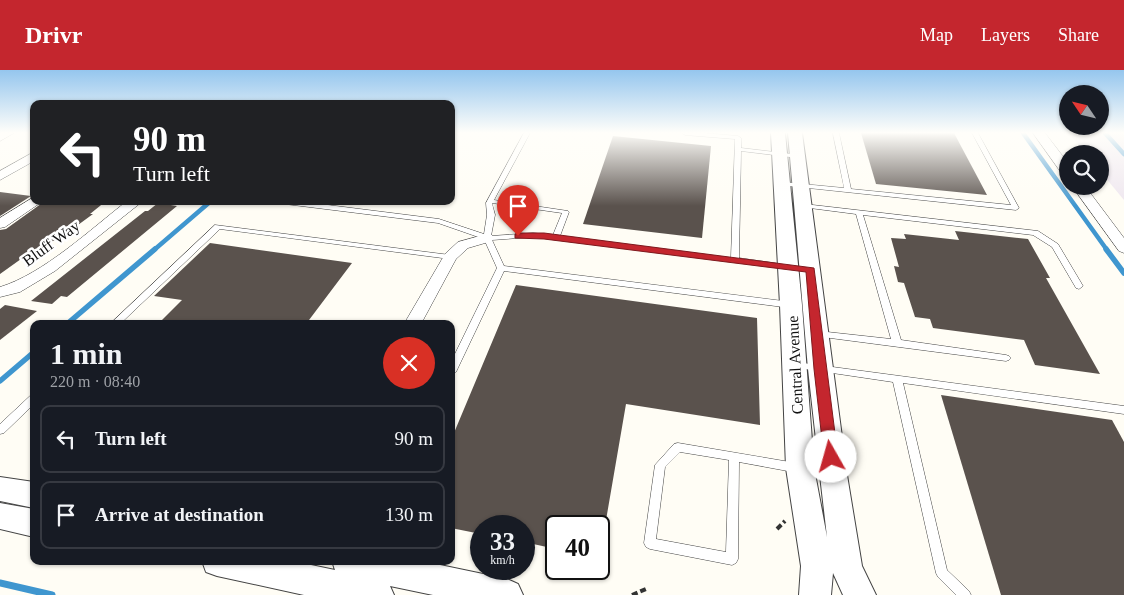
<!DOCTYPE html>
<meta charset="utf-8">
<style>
:root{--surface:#171b24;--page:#242831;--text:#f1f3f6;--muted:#9ea1a6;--line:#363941;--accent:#c4262e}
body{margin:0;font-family:"Times New Roman",serif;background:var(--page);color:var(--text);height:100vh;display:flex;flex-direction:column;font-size:19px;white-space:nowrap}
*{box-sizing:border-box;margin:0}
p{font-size:16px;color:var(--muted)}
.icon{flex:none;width:28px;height:28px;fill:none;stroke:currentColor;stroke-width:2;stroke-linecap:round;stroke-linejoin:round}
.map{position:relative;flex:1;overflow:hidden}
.sheet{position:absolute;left:30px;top:250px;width:425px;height:245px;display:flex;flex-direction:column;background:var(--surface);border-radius:10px;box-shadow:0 1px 4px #0004}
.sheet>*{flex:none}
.hud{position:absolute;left:30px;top:30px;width:425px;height:105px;border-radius:10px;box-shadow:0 1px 4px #0004;background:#202124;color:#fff;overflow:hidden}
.needle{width:32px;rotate:305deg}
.fabs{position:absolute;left:1059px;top:15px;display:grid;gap:10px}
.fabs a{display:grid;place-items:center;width:50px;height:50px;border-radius:50%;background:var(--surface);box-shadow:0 1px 4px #0004;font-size:25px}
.speed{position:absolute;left:470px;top:445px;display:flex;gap:10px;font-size:25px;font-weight:700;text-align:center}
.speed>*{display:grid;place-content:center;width:65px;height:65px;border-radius:50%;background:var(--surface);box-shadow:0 1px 4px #0004;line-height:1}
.speed small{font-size:12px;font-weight:400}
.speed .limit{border:2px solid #111;border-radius:8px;background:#fff;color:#111}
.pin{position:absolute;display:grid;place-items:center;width:42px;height:42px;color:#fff;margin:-51px -21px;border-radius:50% 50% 50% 0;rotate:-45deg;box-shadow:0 0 5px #0007}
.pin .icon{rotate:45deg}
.me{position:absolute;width:55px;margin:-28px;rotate:353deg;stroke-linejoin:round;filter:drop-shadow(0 0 4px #0008)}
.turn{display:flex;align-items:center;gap:18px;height:105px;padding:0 20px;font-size:22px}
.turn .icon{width:65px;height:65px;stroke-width:2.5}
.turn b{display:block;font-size:35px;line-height:42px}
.round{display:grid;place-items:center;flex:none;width:52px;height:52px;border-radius:26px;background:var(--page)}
.head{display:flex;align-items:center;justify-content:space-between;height:85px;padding:0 20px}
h1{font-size:30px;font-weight:800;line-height:38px}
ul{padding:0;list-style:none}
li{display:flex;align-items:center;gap:15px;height:68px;margin:0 10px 8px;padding:0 10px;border:2px solid var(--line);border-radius:10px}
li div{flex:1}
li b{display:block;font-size:19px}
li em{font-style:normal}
header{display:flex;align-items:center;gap:30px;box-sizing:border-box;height:70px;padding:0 25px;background:var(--accent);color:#fff}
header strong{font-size:24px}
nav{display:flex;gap:28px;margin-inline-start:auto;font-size:18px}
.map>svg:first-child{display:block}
</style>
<header>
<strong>Drivr</strong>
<nav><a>Map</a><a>Layers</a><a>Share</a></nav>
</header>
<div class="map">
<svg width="1124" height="525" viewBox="0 0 1124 525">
<rect width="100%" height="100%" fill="#fffdf5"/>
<!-- industrial -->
<path fill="#eee6ef" d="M1069 63H1124V130L1100 101V84H1086Z"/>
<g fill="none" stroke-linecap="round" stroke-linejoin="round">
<!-- stream-far2 -->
<g stroke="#3f96cf" stroke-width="4.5">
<path d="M1023 63 1107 180"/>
<path d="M1105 63 1124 84"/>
<path d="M154 180 211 131"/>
</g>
<!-- stream-far1 -->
<g stroke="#3f96cf" stroke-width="5.5">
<path d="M1106 179 1124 203"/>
<path d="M67 254 155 179"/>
<path d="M0 311 34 282"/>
</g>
<!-- stream -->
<path stroke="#3f96cf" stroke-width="7" d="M0 513 52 525"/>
</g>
<!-- building -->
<g fill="#5a524d">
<path d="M861 63H954L987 125 876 114Z"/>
<path d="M613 66 711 76 702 168 583 154Z"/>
<path d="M0 122 31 126 0 146Z"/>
<path d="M45 131H106L90 144H93L56 171H53L40 180 35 179 0 204V160L6 159Z"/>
<path d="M158 133 177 136 67 227 61 226 52 234 31 231 145 141H148Z"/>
<path d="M955 161 1028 169 1050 208H1046L1100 304 1035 295 1024 270 933 258 930 249 915 247 904 213 898 212 894 196 899 197 891 168 906 169 904 164 959 170Z"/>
<path d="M210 173 352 193 306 254H158L182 230 154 226Z"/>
<path d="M516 215 757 248 760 355 626 334 605 456H556V479L524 472V456H481V464L451 458V370Z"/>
<path d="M5 235 37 241 0 270V239Z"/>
<path d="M941 325 1112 350 1124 372V525H1001Z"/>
</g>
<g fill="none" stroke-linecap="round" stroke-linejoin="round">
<defs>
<g id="service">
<path d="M524 63H530L494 130 568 141 569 142 560 166 731 188 735 69 685 65 682 63H704L738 66 741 68V78L800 85 801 86 798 88 741 81 739 188 788 195 792 197 791 199 533 167 492 170 504 196 791 232 795 235 794 237 791 238 504 201 456 302 454 304 451 305V292L497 198 484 169 438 153 277 133 274 131H296L439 149 484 164 487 145 486 133ZM492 133 562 143 553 165 533 163 491 166 495 145Z"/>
<path d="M833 63H839L851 119 1011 135 972 63H978L1019 138 1016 140 780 115 779 114 782 112 844 118Z"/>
<path d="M804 134 1038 161 1058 174 1083 216 1079 219 1076 218 1052 177 1033 165 863 145 901 270 1006 285 1009 286 1011 288 1009 290 1006 291 815 266 814 264 818 261 891 269 856 144 802 137 801 136Z"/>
<path d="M215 155 450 185 454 187 450 189 220 159 120 254H110Z"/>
<path d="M795 292 1124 336V344L903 313 947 500 969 521 971 525H956L938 507 936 503 893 312 792 297 790 295 792 293Z"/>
<path d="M34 324V334L4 363 0 364V354L31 325Z"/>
<path d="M678 373 831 399 835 401 836 404 835 407 831 409 739 392 738 489 736 493 732 495 650 479 646 477 644 473 655 395 674 374ZM680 382 729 390 726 482 656 469 665 397Z"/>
</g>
<g id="minor">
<path d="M0 63H14L0 71Z"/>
<path d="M1033 63H1045L1068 93V106L1063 105Z"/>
<path d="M34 82V91L0 110V101Z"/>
<path d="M1072 116H1085L1124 168V183L1119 181Z"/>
<path d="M34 127V131H43L5 157 0 158V148Z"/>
<path d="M127 131H143L55 201 20 222 0 227V217C43 204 91 159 127 131Z"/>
<path d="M487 164 492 165 494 168 492 171 468 178 456 189 421 254H404L445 184 458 172Z"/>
</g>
<g id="tertiary">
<path d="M771 63H785L802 235 814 398 827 467 808 299 788 63H802L847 405 862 496 876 525H843L833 503 831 525H799L801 496 786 398 780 235Z"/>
<path d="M0 407 34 412V438L0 431Z"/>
<path d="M0 433 34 439V467L0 459Z"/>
<path d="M202 491H292L335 500 332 491H421L507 509 518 514 523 525H433L390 516 394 525H304L217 506 206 502Z"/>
</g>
</defs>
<!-- service casing -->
<use href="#service" stroke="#444" stroke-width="1"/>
<!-- minor casing -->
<use href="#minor" stroke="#444" stroke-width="1"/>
<!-- tertiary casing -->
<use href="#tertiary" stroke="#444" stroke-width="2"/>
<!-- path -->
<g stroke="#333" stroke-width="4" stroke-dasharray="6 3" stroke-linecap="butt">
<path d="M777 459 785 451"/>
<path d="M632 525 646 519"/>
</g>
<!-- service -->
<use href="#service" fill="#fff" fill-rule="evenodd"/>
<!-- minor -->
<use href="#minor" fill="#fff" fill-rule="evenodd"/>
<!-- tertiary -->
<use href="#tertiary" fill="#fff" fill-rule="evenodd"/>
</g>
<!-- sky -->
<linearGradient id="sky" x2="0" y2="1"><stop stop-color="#95c6ee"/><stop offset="0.46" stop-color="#fffefa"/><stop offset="1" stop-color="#fffefa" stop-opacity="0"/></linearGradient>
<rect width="1124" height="136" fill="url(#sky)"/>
<!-- route -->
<path fill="#c4262e" stroke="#7f191e" d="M518 163H544L814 198 838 387 836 391 831 393 826 391 824 387 814 299 806 202 544 169 515 168V164Z"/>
<g text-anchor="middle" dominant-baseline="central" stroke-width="5" stroke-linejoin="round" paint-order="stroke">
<!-- street labels -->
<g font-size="16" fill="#111" stroke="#fff">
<text transform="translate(51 173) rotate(-36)">Bluff Way</text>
<text transform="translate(795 295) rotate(-93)">Central Avenue</text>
</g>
</g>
</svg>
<div class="fabs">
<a><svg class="needle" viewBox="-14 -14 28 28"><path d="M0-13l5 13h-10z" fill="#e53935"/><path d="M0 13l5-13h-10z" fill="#9ea1a6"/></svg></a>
<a><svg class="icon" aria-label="search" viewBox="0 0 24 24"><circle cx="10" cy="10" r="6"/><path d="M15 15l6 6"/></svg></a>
</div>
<div class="speed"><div>33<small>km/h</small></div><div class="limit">40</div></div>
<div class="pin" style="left:518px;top:166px;background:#d93025"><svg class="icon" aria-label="arrive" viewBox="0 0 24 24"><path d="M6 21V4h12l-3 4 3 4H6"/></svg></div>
<svg class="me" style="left:831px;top:387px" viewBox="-20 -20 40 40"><circle r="19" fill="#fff"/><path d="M0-13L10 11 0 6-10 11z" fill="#c4262e"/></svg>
<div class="hud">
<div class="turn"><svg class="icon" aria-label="left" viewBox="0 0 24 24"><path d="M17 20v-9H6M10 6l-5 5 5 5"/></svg><div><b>90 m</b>Turn left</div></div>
</div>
<section class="sheet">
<div class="head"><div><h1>1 min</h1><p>220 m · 08:40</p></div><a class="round" style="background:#d93025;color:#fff"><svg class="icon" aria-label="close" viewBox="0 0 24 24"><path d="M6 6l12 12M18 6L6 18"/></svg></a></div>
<ul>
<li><svg class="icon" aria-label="left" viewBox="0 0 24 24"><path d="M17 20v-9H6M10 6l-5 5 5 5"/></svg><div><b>Turn left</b></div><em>90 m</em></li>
<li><svg class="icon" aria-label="arrive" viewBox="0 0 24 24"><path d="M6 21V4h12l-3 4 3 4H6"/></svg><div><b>Arrive at destination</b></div><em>130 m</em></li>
</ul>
</section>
</div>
